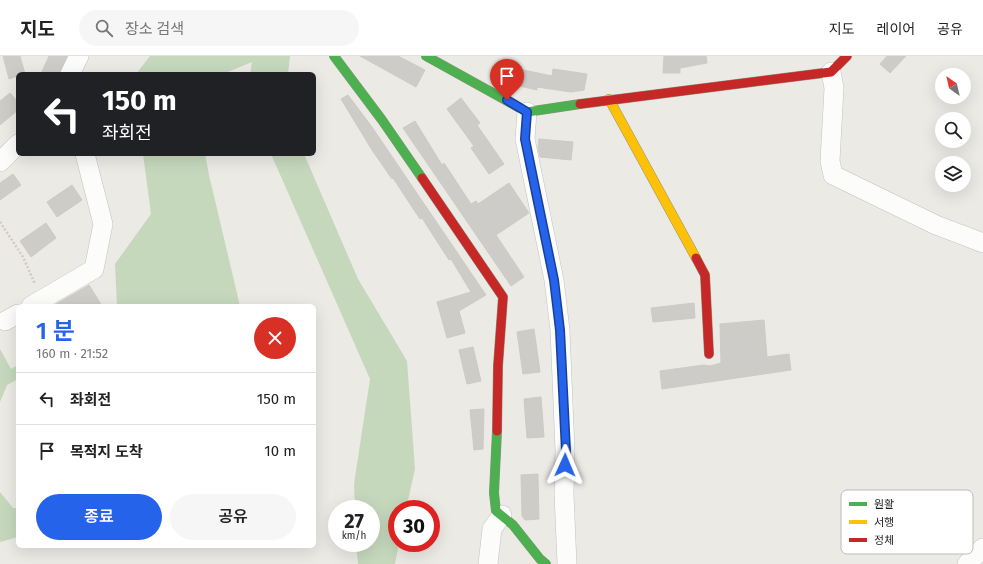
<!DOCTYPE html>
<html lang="ko">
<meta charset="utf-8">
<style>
:root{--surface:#fff;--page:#f6f6f6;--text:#222;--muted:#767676;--line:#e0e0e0;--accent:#2563eb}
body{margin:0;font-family:"Fira Sans","Noto Sans KR",sans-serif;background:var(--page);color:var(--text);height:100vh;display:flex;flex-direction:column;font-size:15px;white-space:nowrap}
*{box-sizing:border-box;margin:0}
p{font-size:13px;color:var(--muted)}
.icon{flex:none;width:22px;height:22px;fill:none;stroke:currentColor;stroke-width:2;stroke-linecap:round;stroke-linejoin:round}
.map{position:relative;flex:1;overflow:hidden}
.sheet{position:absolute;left:16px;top:248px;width:300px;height:244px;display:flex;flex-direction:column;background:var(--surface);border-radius:6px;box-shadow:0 4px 16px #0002}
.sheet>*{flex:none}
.top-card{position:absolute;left:16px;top:16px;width:300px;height:84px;border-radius:6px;box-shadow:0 4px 16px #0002;background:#202124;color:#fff;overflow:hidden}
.needle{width:26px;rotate:326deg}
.controls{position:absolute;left:935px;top:12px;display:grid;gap:8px}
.controls a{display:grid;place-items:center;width:36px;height:36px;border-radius:50%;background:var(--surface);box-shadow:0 4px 16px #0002;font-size:20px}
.speed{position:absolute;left:328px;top:444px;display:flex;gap:8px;font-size:20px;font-weight:700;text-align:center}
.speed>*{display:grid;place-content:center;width:52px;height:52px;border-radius:50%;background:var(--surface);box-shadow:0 4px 16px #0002;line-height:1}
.speed small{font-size:10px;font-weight:400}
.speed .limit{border:6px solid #d22;background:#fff;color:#111}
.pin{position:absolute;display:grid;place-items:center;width:34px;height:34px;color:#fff;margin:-41px -17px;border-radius:50% 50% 50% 0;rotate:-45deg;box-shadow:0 0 4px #0007}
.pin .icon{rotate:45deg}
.me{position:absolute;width:44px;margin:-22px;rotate:1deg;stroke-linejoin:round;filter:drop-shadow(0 0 3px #0008)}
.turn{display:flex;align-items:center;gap:14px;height:84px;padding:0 20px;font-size:18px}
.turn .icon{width:52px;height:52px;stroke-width:2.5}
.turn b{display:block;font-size:28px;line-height:34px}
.round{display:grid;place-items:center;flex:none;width:42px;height:42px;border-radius:21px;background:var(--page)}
.summary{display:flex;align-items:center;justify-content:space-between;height:68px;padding:0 20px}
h1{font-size:24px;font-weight:600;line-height:30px;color:var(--accent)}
.primary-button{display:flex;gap:8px;margin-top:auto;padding:8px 20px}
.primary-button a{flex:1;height:46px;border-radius:24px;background:var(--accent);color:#fff;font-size:16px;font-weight:600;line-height:46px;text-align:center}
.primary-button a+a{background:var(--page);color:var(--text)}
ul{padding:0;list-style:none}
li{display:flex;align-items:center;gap:12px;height:52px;padding:0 20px;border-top:1px solid var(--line)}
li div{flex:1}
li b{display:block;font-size:15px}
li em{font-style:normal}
header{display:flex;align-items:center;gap:24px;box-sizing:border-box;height:56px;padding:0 20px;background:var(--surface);border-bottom:1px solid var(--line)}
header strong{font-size:19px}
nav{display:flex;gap:22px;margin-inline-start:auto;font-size:14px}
.search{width:280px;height:36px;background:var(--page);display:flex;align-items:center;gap:10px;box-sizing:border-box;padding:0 14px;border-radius:22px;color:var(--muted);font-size:15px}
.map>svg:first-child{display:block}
</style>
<header>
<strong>지도</strong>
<div class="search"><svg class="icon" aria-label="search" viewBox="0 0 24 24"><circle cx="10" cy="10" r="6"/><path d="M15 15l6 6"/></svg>장소 검색</div>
<nav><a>지도</a><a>레이어</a><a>공유</a></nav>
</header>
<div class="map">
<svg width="983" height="508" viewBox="0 0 983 508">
<rect width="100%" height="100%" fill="#ebeae5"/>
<!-- forest -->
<g fill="#c5d8bc">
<path d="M150 0H290L288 18H250L252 6 223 18H136Z"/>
<path d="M143 98H205L209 119 240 250H117L115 208 151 158Z"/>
<path d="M271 98H304L358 223 407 305 415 413 406 453H397V487H399L395 508H358L356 487H371V453H355L354 428 370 323Z"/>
<path d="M0 293 11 313 18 309V323L7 329 0 346Z"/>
<path d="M0 436 13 452H18V481L0 486Z"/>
</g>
<!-- building -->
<g fill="#ceccc8" stroke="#cecbc7">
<path d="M3 0H20L25 18H18V20L9 23Z"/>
<path d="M49 0H67L59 18H41Z"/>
<path d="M360 0H398L425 14 416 31Z"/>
<path d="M664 0H706L707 7 680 12V17H663Z"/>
<path d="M887 0H906L890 17 880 8Z"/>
<path d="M519 13 552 20 553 13 587 18 584 34 571 36 537 31V34L515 29Z"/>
<path d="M10 37 18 46V54L0 69V45Z"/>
<path d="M348 39 372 71 486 239 459 255 465 277 447 282 437 246 471 236 451 203 449 204 422 162 420 163 393 122 392 123 372 94 341 43Z"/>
<path d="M461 42 480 67 477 69 504 108 489 118 471 92 474 90 447 53Z"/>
<path d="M415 65 442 109 444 107 471 148 476 145 478 148 509 127 529 157 496 179 524 221 511 230 403 72Z"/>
<path d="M539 83 573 86 571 104 540 101 538 92Z"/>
<path d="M13 118 21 129 0 144V127Z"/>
<path d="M72 129 82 144 57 161 47 146Z"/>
<path d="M46 167 56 182 31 201 20 185Z"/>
<path d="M89 229 102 250H53Z"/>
<path d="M694 247 695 262 653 266 651 252Z"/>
<path d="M764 264 767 301 789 298 791 314 662 333 660 315 704 309 710 310 721 307 720 268Z"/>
<path d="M534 273 540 316 523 318 517 276Z"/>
<path d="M473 291 481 325 467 328 459 294Z"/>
<path d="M541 341 544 381 527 382 524 343Z"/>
<path d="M484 353 483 393 474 394 470 354Z"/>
<path d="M538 418 539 463 525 464 522 460 521 419Z"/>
</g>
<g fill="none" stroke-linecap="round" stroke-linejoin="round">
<defs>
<g id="street">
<path d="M831 16 834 32 830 105 833 119 936 169 983 187"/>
<path d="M70 18 79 0"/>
<path d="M527 56 525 83 554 224 560 274 565 395 564 438 567 508"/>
<path d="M0 106 18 88"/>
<path d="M31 250 94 213 103 168 85 98"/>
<path d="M5 265 18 258"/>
<path d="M488 508 492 473 502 459"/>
<path d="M967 508 983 492"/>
</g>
<g id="fast">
<path d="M334 0 382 64 422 122"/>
<path d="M426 0 527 56 580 48"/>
<path d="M497 375 494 437 496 455 513 469 540 503 546 508"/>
</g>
<path id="slow" d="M609 43 696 202"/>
<g id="jam">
<path d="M580 48 831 16 847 0"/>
<path d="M422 122 503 241 498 310 497 375"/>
<path d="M696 202 705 219 709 298"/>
</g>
</defs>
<!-- street casing -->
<use href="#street" stroke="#c2c2c0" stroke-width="20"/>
<!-- fast casing -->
<use href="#fast" stroke="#91937f" stroke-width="10"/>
<!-- slow casing -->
<use href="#slow" stroke="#91937f" stroke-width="10"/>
<!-- jam casing -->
<use href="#jam" stroke="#91937f" stroke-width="10"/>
<!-- path -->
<path stroke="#d4c9c6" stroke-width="2.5" stroke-dasharray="2 2" stroke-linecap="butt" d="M0 166 23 201 35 228"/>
<!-- street -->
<use href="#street" stroke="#fcfcfb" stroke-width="19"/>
<!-- fast -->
<use href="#fast" stroke="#4caf50" stroke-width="9"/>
<!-- slow -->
<use href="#slow" stroke="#ffc107" stroke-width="9"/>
<!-- jam -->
<use href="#jam" stroke="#c62828" stroke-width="9"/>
</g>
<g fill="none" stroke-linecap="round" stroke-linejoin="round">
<defs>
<path id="route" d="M507 44 527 56 525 83 554 224 560 274 566 395 565 409"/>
</defs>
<!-- route casing -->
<use href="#route" stroke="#184099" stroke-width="10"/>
<!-- route -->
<use href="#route" stroke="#2563eb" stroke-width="7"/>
</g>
<!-- legend -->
<rect x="841" y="434" width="132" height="64" rx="6" fill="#fff" stroke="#bbb" stroke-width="1"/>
<rect x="849" y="446" width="18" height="4" fill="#4caf50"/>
<rect x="849" y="464" width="18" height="4" fill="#ffc107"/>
<rect x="849" y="482" width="18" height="4" fill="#c62828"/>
<g font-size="11" fill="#1d1d1d">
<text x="874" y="452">원활</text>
<text x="874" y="470">서행</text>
<text x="874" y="488">정체</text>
</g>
</svg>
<div class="controls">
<a><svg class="needle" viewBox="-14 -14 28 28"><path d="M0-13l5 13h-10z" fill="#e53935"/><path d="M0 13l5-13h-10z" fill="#767676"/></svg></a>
<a><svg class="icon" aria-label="search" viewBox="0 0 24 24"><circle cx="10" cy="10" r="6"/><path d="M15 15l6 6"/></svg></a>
<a><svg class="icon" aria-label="layers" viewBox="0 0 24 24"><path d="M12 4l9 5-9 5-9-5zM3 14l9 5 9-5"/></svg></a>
</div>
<div class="speed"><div>27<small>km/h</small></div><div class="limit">30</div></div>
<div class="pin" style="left:507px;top:44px;background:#d93025"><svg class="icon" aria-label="arrive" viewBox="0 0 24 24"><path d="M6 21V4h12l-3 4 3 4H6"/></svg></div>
<svg class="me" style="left:565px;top:409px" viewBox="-20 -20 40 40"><path d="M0-17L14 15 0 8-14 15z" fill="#2563eb" stroke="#fff" stroke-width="4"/></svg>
<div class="top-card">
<div class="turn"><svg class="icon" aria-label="left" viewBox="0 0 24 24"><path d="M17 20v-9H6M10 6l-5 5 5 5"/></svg><div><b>150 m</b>좌회전</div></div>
</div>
<section class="sheet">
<div class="summary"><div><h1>1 분</h1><p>160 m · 21:52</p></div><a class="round" style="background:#d93025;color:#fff"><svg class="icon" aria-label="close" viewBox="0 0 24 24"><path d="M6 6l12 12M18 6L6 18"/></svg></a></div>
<ul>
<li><svg class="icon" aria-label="left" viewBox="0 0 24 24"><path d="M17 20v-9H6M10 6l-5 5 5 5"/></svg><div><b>좌회전</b></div><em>150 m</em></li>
<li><svg class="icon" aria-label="arrive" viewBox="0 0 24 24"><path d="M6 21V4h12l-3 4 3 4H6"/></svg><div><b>목적지 도착</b></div><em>10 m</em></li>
</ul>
<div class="primary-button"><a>종료</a><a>공유</a></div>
</section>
</div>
